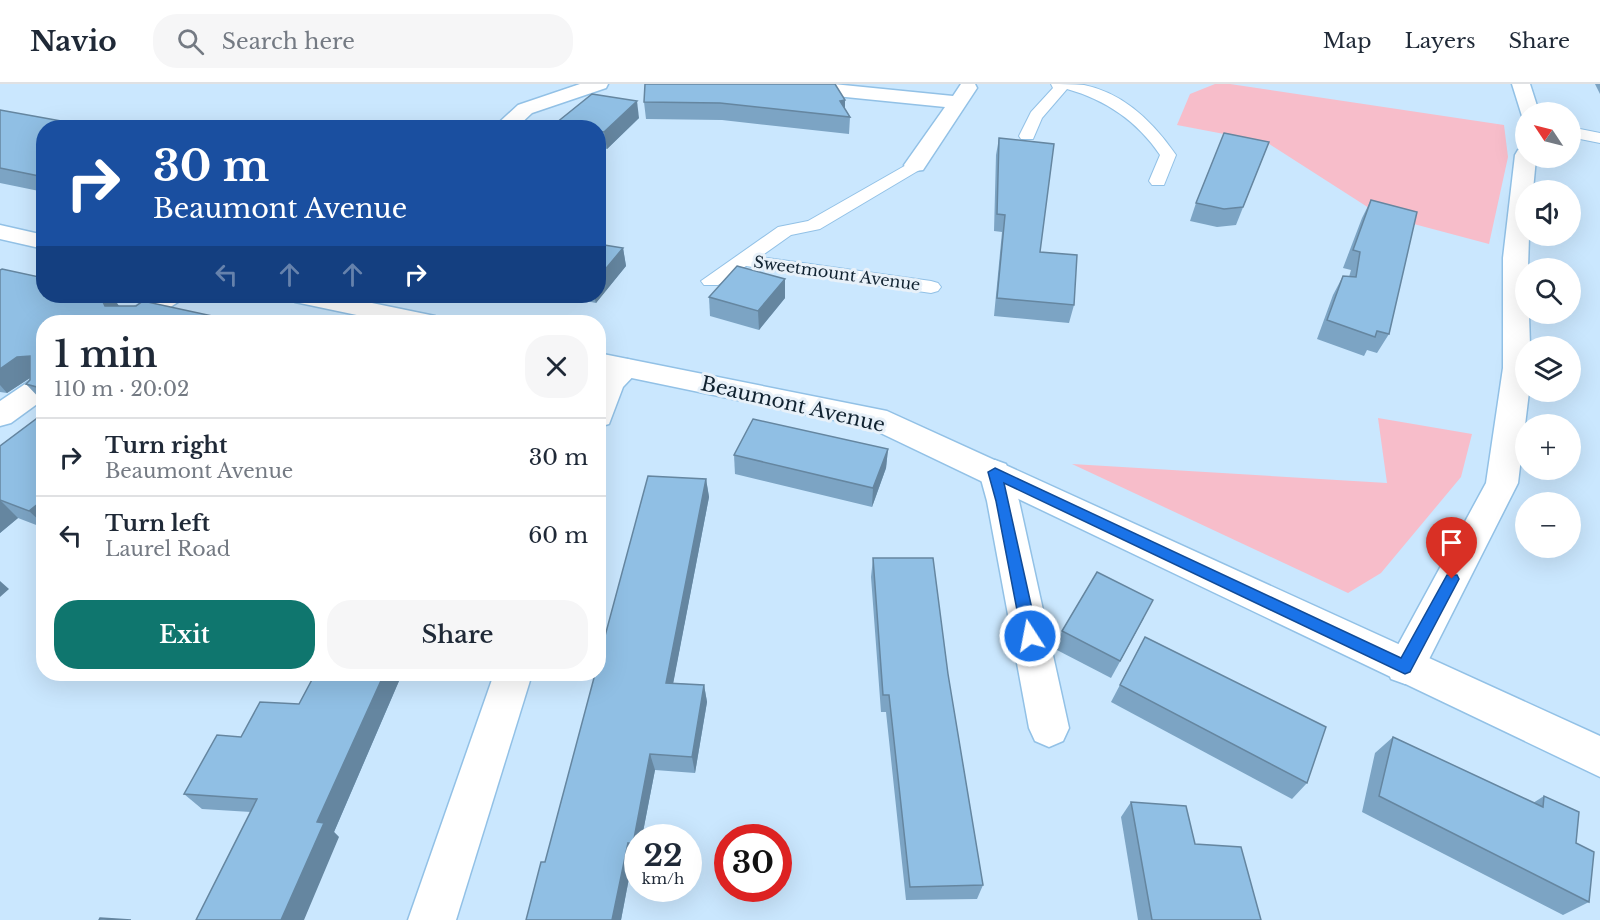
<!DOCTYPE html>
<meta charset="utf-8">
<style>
:root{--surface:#fff;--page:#f6f6f7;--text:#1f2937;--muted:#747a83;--line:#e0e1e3;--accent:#0f766e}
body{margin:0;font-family:"Libre Baskerville",serif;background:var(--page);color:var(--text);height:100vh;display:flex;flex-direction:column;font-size:22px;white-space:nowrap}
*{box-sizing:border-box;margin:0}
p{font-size:20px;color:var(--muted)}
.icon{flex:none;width:33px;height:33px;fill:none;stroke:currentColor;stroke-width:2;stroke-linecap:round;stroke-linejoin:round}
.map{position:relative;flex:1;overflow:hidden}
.sheet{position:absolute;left:36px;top:231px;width:570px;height:366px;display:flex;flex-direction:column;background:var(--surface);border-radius:24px;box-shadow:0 6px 24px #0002}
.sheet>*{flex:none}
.top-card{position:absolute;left:36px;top:36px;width:570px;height:183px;border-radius:24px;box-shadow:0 6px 24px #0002;background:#1a4fa0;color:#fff;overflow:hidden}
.needle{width:39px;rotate:305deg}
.buttons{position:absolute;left:1515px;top:18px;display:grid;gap:12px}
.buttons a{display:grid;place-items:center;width:66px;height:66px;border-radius:50%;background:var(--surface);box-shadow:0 6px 24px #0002;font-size:30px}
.speed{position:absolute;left:624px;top:740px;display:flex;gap:12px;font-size:30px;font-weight:700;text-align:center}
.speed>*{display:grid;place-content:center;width:78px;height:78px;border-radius:50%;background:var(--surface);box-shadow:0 6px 24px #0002;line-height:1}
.speed small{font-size:15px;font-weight:400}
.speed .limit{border:9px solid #d22;background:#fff;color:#111}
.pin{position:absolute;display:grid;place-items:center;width:51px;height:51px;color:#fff;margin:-62px -26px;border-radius:50% 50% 50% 0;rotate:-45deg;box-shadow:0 0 6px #0007}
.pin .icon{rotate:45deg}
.me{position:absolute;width:66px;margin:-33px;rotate:349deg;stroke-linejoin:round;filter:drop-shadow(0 0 4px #0008)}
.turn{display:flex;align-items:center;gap:21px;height:126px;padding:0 18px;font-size:27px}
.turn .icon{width:78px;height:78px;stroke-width:2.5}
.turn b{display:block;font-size:42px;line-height:51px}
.lanes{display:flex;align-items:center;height:57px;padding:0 18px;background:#0003;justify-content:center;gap:30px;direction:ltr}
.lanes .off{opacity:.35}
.round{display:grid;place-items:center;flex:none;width:63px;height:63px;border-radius:24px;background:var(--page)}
.overview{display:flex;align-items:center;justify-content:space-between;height:102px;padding:0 18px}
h1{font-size:36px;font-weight:600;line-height:45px}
.primary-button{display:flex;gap:12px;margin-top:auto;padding:12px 18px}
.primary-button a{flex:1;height:69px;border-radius:24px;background:var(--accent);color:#fff;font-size:24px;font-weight:600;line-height:69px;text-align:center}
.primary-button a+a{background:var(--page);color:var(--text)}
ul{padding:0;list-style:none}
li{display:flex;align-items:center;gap:18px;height:78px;padding:0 18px;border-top:2px solid var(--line)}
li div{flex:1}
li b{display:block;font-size:22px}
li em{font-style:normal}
header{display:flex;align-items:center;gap:36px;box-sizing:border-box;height:84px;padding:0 30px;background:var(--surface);border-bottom:2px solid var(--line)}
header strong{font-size:28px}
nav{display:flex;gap:33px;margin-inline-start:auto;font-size:21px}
.search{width:420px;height:54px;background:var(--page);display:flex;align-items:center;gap:15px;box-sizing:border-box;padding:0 21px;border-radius:24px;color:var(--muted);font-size:22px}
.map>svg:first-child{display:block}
</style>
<header>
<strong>Navio</strong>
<div class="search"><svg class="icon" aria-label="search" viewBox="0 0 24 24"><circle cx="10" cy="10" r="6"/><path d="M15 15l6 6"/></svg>Search here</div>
<nav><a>Map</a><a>Layers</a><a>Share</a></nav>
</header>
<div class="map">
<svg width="1600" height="836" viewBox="0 0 1600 836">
<rect width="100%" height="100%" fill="#cae7fe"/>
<!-- green -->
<g fill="#f7bdca">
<path d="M1215 0H1230L1504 41 1508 73 1489 160 1380 131 1266 58 1177 41 1190 10Z"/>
<path d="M1378 334 1472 350 1461 393 1381 489 1348 509 1072 380 1387 399Z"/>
</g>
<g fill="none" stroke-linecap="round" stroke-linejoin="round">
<defs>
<g id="service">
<path d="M1051 0C1061 0 1074 0 1084 1 1124 9 1154 39 1176 71L1164 101H1152L1149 97 1160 71C1137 37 1106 16 1067 5L1042 34 1033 55H1021L1019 52 1031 28 1053 4Z"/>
<path d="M1570 43 1600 49V59L1570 53Z"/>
<path d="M915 76 923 81 921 85 820 145 791 151 760 173 931 197 938 199 941 203 938 207 931 209 746 182 718 201H704L701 197 778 143 808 137Z"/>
</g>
<g id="minor">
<path d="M580 0H608L606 4 532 29 516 44H493L518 21Z"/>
<path d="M767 0H833L953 12 961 0H975L977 4 923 86 915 87 907 86 904 81 945 23 776 6 769 4Z"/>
<path d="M1512 0H1530L1539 28H1526V33L1522 32Z"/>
<path d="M1526 65V74H1536L1533 106H1526V152H1529L1528 184H1526V230H1529L1530 262H1526V308H1529L1518 399 1419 595 1405 600 1391 595 1386 583 1486 399 1503 284V174L1515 71 1518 66Z"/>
<path d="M152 212H182L178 218 148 238H118L121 232Z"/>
<path d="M627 275 637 278 641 284 623 303 609 340 598 343V294L617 278Z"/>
<path d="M44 292V315L11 339 0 342V317L34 294Z"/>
<path d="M995 376 1006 380 1019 417 1069 644 1063 657 1049 663 1035 657 1029 644 987 417 979 388 984 380Z"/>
<path d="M494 590H532L456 836H408Z"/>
</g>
<g id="tertiary">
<path d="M0 141 44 151V165L0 155Z"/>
<path d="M291 212H338L435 232 438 238H390L295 218Z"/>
<path d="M598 269 887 327 1600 652V693L868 343 598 287Z"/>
</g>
</defs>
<!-- service casing -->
<use href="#service" stroke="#92c1e6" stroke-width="2"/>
<!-- minor casing -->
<use href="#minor" stroke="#92c1e6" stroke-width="3"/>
<!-- tertiary casing -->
<use href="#tertiary" stroke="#92c1e6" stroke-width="3"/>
<!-- service -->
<use href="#service" fill="#fff" fill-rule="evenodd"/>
<!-- minor -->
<use href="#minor" fill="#fff" fill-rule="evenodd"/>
<!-- tertiary -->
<use href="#tertiary" fill="#fff" fill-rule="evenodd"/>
</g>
<!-- wall -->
<g fill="#7ca4c4">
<path d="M1595 0H1600V10Z"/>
<path d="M845 16V25L850 33 849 50 722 36 646 35 644 18Z"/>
<path d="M0 26 44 44V108L0 99Z"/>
<path d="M639 34 607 65 598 63V44H557L556 39Z"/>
<path d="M999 54 1040 168 1074 221 1069 239 994 232 1002 148 994 147 996 71Z"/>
<path d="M1269 58 1236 141 1217 143 1190 137 1196 119Z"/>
<path d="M1371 116 1389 250 1377 269 1367 266 1364 272 1317 255 1333 211 1343 192 1349 193 1351 186 1343 184 1362 134Z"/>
<path d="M623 164 626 182 596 219 561 212H598Z"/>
<path d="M0 186 44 212H112L119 222 240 238H44V319L26 300 30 296V294L7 309 0 308Z"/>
<path d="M785 195V214L759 246 710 232 709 213Z"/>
<path d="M44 329V444L18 434 0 449V362Z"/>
<path d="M888 365 886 384 872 423 735 390 734 371Z"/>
<path d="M706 395 709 413 673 599 704 601 707 618 695 689 655 686 642 753H638V774L633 773 621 836H526L545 778Z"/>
<path d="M873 474 948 590 983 801 977 815 906 816 886 628H881L871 493Z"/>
<path d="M1144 534 1111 594 1055 565 1062 547Z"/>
<path d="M1145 553 1307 699 1292 715 1111 618Z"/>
<path d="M315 590H402L334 748 339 753 251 728 202 725 184 710 241 653 299 620Z"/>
<path d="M1393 653 1533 719 1544 712 1576 759 1589 818 1563 831 1362 728 1375 669Z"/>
<path d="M1131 718 1261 836H1138L1121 733Z"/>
</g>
<!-- shaded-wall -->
<g fill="#6586a0">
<path d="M845 16V32L840 17Z"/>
<path d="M637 17 639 34 607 65 604 48Z"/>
<path d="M623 164 626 182 596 219 594 212H598V194Z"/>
<path d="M785 195V214L759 246 758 227Z"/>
<path d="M109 212H112L123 228 116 237 103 218Z"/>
<path d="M30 272 33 292 7 309 0 301V285L17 273Z"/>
<path d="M888 365 886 384 872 423 873 404Z"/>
<path d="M706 395 709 413 670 616 666 599Z"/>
<path d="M44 415V441L29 427Z"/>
<path d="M0 416 18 434 0 449Z"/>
<path d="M0 497 9 505 0 513Z"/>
<path d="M384 590H402L334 748 339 753 304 836H281L317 738Z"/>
<path d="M704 601 707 618 695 689 692 673Z"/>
<path d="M650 670 655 686 642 753H638V772L633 760Z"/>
<path d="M628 759 633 773 621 836H612Z"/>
</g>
<!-- building -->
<g fill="#90bfe4" stroke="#6586a0" stroke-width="1.5">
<path d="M645 0H835L845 16 840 17 850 33 720 19 644 18Z"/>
<path d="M592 10 637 17 604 48 598 47V44H581L556 39Z"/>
<path d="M0 26 100 44H44V93L0 84Z"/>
<path d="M160 41 174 44H154Z"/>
<path d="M1224 49 1269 58 1243 123 1224 125 1196 119Z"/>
<path d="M999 54 1054 60 1040 168 1077 171 1074 221 997 214 1005 131 997 130Z"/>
<path d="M1371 116 1417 128 1389 250 1377 247 1375 253 1327 236 1343 192 1356 193 1360 168 1353 166Z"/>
<path d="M598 160 623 164 598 194Z"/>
<path d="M737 182 785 195 758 227 709 213Z"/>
<path d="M2 185 44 194V212H109L103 218 105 222H136L143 217 240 238H44V305L26 300 30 296V272L17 273 0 285V186Z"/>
<path d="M44 329V415L29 427 0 416V362Z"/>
<path d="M753 335 888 365 873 404 734 371Z"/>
<path d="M648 392 706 395 666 599 704 601 692 673 650 670 633 760 628 759 612 836H526L541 778H545L595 590H598V578Z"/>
<path d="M873 474H933L948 590 983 801 910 803 889 611H883Z"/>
<path d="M1097 488 1153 516 1120 577 1062 547Z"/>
<path d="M1145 553 1326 643 1307 699 1120 601Z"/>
<path d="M315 590H384L317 738 324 739 281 836H196L257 715 184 710 217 651 241 653 260 618 299 620Z"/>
<path d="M1393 653 1543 723 1544 712 1579 728 1576 759 1594 768 1589 818 1379 712Z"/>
<path d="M1131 718 1186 722 1195 760 1241 763 1261 836H1152Z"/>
<path d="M100 834 131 836H99Z"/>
</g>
<!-- route -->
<path fill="#1a73e8" stroke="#114b97" stroke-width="1.5" d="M995 384 1401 574 1447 491H1457L1459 495 1410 588 1405 590 1004 399 1038 552 1036 557 1030 559 1025 557 1022 552 996 417 988 388Z"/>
<g text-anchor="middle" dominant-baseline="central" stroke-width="6" stroke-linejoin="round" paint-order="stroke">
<!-- far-street labels -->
<g font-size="16" fill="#102230" stroke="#e8f1f9">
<text transform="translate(837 189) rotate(8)">Sweetmount Avenue</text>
</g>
<!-- street labels -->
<g font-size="20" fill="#102230" stroke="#e8f1f9">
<text transform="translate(793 320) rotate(13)">Beaumont Avenue</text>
</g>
</g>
</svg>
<div class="buttons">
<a><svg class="needle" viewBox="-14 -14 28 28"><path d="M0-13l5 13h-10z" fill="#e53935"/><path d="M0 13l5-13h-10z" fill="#747a83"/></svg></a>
<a><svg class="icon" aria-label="sound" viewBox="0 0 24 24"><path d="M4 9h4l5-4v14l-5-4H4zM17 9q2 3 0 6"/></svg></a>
<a><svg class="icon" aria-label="search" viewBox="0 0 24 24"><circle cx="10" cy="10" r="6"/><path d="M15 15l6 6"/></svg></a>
<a><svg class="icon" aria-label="layers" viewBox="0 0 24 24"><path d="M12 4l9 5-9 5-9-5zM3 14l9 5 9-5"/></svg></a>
<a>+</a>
<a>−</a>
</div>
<div class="speed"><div>22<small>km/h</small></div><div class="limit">30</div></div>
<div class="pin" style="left:1452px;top:495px;background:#d93025"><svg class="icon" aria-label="arrive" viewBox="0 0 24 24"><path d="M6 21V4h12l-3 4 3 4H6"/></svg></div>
<svg class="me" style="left:1030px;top:552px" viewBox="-20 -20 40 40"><circle r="17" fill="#1a73e8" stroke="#fff" stroke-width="3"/><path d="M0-11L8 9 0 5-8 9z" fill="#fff"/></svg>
<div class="top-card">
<div class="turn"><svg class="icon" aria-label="right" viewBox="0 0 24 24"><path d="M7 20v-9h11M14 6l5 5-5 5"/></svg><div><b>30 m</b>Beaumont Avenue</div></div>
<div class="lanes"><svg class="icon off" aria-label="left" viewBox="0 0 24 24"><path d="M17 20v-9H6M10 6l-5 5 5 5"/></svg><svg class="icon off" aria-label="ahead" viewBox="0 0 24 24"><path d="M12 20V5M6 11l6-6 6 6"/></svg><svg class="icon off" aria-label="ahead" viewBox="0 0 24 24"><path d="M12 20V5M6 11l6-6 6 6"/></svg><svg class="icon" aria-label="right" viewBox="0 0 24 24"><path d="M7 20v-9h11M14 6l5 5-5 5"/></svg></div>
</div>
<section class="sheet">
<div class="overview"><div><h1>1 min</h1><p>110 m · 20:02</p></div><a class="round"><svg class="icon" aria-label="close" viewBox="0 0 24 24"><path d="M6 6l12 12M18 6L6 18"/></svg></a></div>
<ul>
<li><svg class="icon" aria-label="right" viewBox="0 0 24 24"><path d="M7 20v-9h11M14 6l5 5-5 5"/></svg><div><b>Turn right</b><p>Beaumont Avenue</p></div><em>30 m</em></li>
<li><svg class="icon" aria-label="left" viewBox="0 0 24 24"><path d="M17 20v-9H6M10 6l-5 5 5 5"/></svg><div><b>Turn left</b><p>Laurel Road</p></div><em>60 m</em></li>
</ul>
<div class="primary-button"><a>Exit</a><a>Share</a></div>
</section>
</div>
